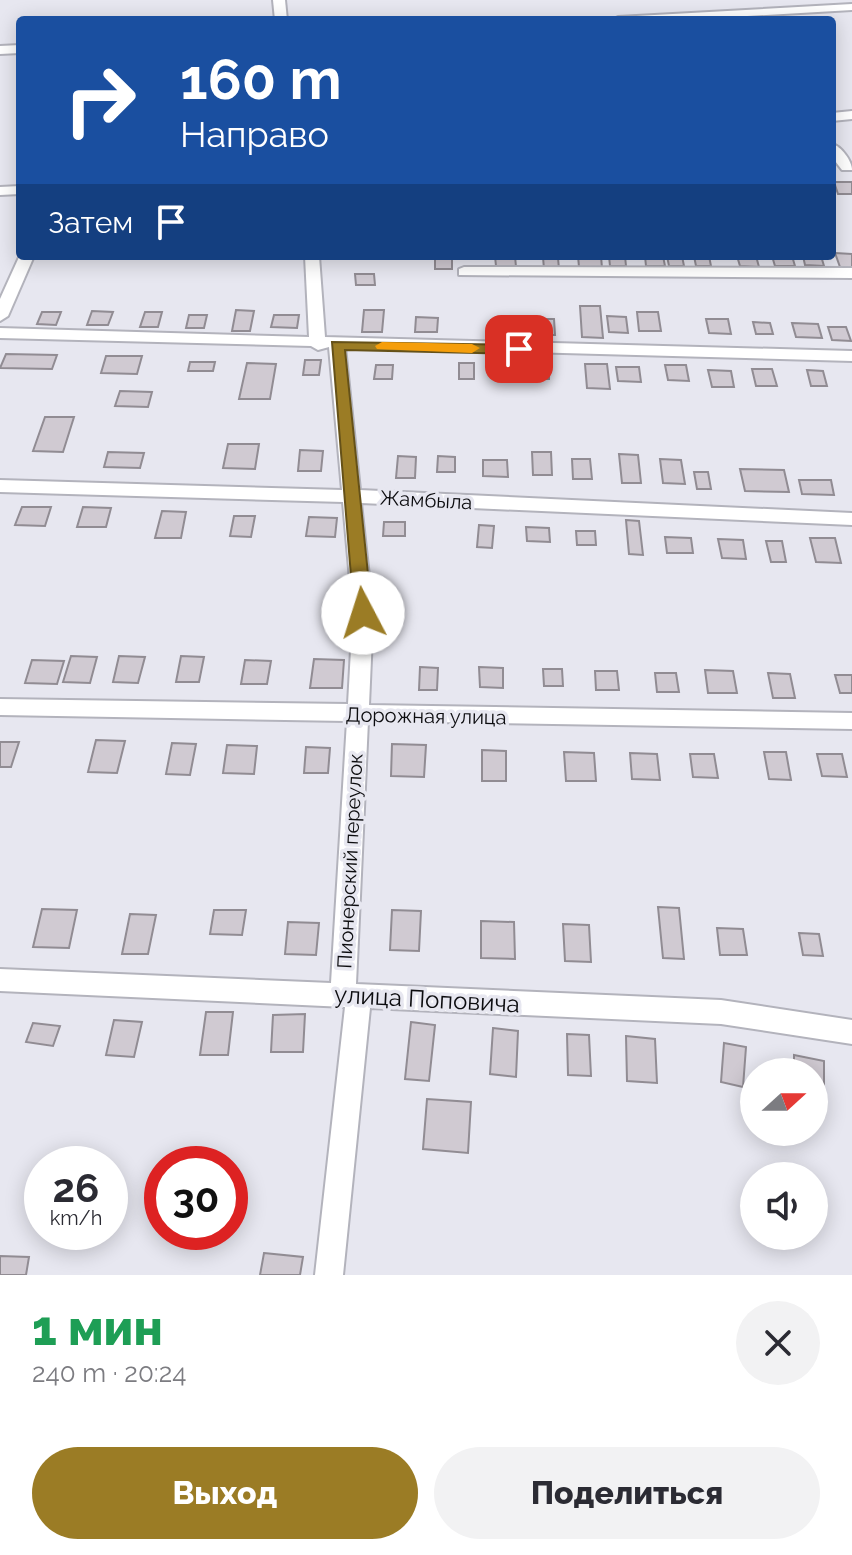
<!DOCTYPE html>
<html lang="ru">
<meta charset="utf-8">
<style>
:root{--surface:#fff;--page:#f2f2f3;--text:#2b2b33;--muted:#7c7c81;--accent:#9b7c25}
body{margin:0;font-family:Raleway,sans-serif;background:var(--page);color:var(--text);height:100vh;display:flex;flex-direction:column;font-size:30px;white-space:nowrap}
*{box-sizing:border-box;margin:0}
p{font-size:26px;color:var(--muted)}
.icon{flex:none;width:44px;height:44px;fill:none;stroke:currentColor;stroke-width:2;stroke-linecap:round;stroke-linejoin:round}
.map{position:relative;height:1275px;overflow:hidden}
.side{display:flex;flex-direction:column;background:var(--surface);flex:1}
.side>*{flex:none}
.top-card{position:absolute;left:16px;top:16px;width:820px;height:244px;border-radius:8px;box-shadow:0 4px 20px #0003;background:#1a4fa0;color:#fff;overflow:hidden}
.needle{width:52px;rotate:69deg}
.fabs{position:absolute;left:740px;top:1058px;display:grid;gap:16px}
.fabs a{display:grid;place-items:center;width:88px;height:88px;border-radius:50%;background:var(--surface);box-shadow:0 4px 20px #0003;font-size:40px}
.speed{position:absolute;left:24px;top:1146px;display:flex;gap:16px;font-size:40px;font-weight:700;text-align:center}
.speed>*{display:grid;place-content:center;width:104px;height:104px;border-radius:50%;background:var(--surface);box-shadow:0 4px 20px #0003;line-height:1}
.speed small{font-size:20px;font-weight:400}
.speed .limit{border:12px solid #d22;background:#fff;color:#111}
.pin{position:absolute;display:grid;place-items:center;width:68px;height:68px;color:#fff;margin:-34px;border-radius:16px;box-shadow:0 4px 12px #0006}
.me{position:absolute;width:88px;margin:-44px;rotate:355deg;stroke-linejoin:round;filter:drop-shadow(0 0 6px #0008)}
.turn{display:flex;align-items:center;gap:28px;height:168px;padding:0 32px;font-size:36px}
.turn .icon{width:104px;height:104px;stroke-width:2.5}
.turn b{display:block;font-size:56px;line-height:68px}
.then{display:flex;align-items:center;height:76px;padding:0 32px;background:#0003;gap:16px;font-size:30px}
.round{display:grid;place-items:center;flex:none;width:84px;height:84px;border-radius:42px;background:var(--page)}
.head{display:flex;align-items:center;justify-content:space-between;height:136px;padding:0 32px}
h1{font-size:48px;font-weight:800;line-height:60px;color:#1e9e55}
.primary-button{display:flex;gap:16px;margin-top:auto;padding:16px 32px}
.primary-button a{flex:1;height:92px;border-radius:48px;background:var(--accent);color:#fff;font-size:32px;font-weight:800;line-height:92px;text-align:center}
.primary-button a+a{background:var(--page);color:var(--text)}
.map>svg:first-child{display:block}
</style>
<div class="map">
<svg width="852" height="1275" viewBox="0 0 852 1275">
<rect width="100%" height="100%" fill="#e7e7f0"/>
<!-- building -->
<g fill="#d0cad2" stroke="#918c93" stroke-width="2">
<path d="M834 182H852V194H838Z"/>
<path d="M835 253 852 254V267H840Z"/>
<rect x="435" y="256" width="17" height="13"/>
<path d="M495 256H515L516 267 496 266Z"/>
<path d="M578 256H601L602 268 579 267Z"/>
<path d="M609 256H625L626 266H610Z"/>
<path d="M645 256H663L665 266H646Z"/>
<path d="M667 256H682L684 266H669Z"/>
<path d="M694 256H709L711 266H696Z"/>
<path d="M737 256H756L759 267 740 266Z"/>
<path d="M772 256H792L795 266H775Z"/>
<path d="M803 256H821L824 266 805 265Z"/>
<path d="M543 257 558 258 559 269H544Z"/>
<path d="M355 274H374L375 285H356Z"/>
<path d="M580 306H600L603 338 582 337Z"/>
<path d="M236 310 254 311 250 331H232Z"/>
<path d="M364 310H384L382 332H362Z"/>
<path d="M92 311 113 312 108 325H87Z"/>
<path d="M42 312H61L56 325 37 324Z"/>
<path d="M145 312H162L158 327H140Z"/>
<path d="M637 312H658L661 331H639Z"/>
<path d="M189 315H207L204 328H186Z"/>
<path d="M274 315H299L297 328 271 327Z"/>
<path d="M607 316 626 317 628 333 609 332Z"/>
<path d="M416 317 438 318 437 332H415Z"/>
<path d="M532 319H554L555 335H532Z"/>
<path d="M706 319H728L731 334 709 333Z"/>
<rect x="491" y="320" width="18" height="14"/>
<path d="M753 322 770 323 773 334H756Z"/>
<path d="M792 323 818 324 822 338 796 337Z"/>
<path d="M828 327H846L851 341 832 340Z"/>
<path d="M6 354 57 355 52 369 0 368Z"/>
<path d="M106 356H142L137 374 101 373Z"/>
<path d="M305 360H321L319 375H303Z"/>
<path d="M190 362H215L213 371H188Z"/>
<path d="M247 363 276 364 270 399H239Z"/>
<rect x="459" y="363" width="15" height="16"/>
<path d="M531 364H549V379H532Z"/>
<path d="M585 364H607L610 389 587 388Z"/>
<path d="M376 365H393L392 379H374Z"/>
<path d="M665 365H686L689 381 668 380Z"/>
<path d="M616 367H639L641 382 618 381Z"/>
<path d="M752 369H772L777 386H756Z"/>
<path d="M708 370 731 371 734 387H712Z"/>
<path d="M807 370 823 371 827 386H811Z"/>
<path d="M120 391 152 392 148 407 115 406Z"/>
<path d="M45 417H74L63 452 33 451Z"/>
<path d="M228 444H259L255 469 223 468Z"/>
<path d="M300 450 323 451 321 471H298Z"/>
<path d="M108 452 144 453 140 468 104 467Z"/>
<path d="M532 452H551L552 475H533Z"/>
<path d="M619 454 638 455 641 483H622Z"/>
<path d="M398 456 416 457 415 478H396Z"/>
<path d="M438 456 455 457V472H437Z"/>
<path d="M572 459H590L592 479H573Z"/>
<path d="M660 459 681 460 685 484 663 483Z"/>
<path d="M483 460H507L508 477 483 476Z"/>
<path d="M740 469 784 470 789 492 745 491Z"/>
<path d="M694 472H708L711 489H697Z"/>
<path d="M799 480H831L834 495 802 494Z"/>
<path d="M22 507H51L45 526 15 525Z"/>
<path d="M83 507 111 508 106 527H77Z"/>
<path d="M162 511 186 512 181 538H155Z"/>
<path d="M234 516H255L251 537 230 536Z"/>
<path d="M309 517 337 518 335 537 306 536Z"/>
<path d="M626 520 639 521 643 555 629 554Z"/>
<path d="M384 522H405V536H383Z"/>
<path d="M479 525 494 526 492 548 477 547Z"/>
<path d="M526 527 549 528 550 542 527 541Z"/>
<path d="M576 531H595L596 545H577Z"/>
<path d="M665 537 691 538 693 553H667Z"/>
<path d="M810 538H835L841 563 816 562Z"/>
<path d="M718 539 743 540 746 559 722 558Z"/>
<path d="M766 541H782L786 562H771Z"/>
<path d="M71 656 97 657 90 683 63 682Z"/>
<path d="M119 656 145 657 138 683 113 682Z"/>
<path d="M181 656 204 657 199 682H176Z"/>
<path d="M314 659 344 660 342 688H310Z"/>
<path d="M32 660 64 661 57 684 25 683Z"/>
<path d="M245 660 271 661 267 684H241Z"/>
<path d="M420 667 438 668 437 690H419Z"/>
<path d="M479 667 503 668V688L480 687Z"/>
<path d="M543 669H562L563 686H544Z"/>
<path d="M705 670 733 671 737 693H708Z"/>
<path d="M595 671H617L619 690H596Z"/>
<path d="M655 673H676L679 692H657Z"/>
<path d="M768 673 790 674 795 698H773Z"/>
<path d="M835 675H852V693H840Z"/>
<path d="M96 740 125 741 117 773 88 772Z"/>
<path d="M0 742H19L11 767H0Z"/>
<path d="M172 743 196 744 190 775 166 774Z"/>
<path d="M392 744 426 745 424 777 391 776Z"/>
<path d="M227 745 257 746 254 774 223 773Z"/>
<path d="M306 747 330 748 328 773H304Z"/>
<path d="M482 750 506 751V781H482Z"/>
<path d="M564 752 594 753 596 781H566Z"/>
<path d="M764 752H786L791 780 769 779Z"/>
<path d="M630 753 657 754 660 780 632 779Z"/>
<path d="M690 754H714L718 778 693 777Z"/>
<path d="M817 754H842L847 777 822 776Z"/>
<path d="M658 907 679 908 684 959 663 958Z"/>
<path d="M42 909 77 910 69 948 33 947Z"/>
<path d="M214 910H246L242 935 210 934Z"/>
<path d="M392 910 421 911 419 951 390 950Z"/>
<path d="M130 914 156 915 148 954H122Z"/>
<path d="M481 921 514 922 515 959 481 958Z"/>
<path d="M288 922 319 923 316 955 285 954Z"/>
<path d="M563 924 589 925 591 962 565 961Z"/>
<path d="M717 928 743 929 747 955H720Z"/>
<path d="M799 933 819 934 823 956 803 955Z"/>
<path d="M206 1012H233L228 1055H200Z"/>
<path d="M305 1014 303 1052H271L273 1015Z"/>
<path d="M114 1020 142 1022 134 1057 106 1055Z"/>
<path d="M411 1022 435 1025 429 1081 405 1079Z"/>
<path d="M33 1023 60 1026 53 1046 26 1042Z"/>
<path d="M493 1028 518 1031 516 1077 490 1074Z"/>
<path d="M567 1034 589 1035 591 1076 568 1075Z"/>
<path d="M626 1036 655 1039 657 1083 627 1081Z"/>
<path d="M724 1043 746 1047 743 1087 721 1082Z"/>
<path d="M794 1055 824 1061V1104L814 1102V1072H794Z"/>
<path d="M427 1099 471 1102 468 1153 423 1149Z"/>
<path d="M264 1253 303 1257 300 1275H260Z"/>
<path d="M0 1256 29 1257 26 1275H0Z"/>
</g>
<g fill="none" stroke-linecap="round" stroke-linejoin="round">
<defs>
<g id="minor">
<path d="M273 0H285L287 20H275Z"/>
<path d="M852 4V10L680 20H612L618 17Z"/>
<path d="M20 45V53L0 54V46Z"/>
<path d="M852 111V119L832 121V113Z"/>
<path d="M832 144C841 146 852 161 852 170H842L832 157Z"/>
<path d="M20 186V194L0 195V187Z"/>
<path d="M20 255 34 256 8 316 0 321V299Z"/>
<path d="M305 256H319L325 337 852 351V361L345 347 360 490 852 513V525L361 503 373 613 369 705 852 713V729L368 721 356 984 721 1000 852 1020V1044L721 1024 370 1008 343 1275H315L345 1007 0 991V969L331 983 347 721 0 715V699L348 704 353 613 343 502 0 492V480L342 490 329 347 318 350 311 346 0 338V328L309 337Z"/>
<path d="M464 267 852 268V278L459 275V269Z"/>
</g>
</defs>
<!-- minor casing -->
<use href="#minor" stroke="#b3b3bc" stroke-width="4"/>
<!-- minor -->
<use href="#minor" fill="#fff" fill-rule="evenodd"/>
</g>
<!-- route -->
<path fill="#9b7c25" stroke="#655118" stroke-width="2" d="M332 342 519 345 526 349 519 354 345 350 372 613 363 619 354 613Z"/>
<!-- slow -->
<path fill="#f59e0b" d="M382 342 472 344 480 348 472 353 377 349 375 346Z"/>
<g text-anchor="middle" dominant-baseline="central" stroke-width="7" stroke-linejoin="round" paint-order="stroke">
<!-- street labels -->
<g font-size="20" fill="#0c0c0f" stroke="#e7e7f0">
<text transform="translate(426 500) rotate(3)">Жамбыла</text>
<text transform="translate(426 716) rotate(1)">Дорожная улица</text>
<text transform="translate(350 861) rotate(-87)">Пионерский переулок</text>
</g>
<!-- near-street labels -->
<g font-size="24" fill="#0c0c0f" stroke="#e7e7f0">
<text transform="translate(427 999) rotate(3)">улица Поповича</text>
</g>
</g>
</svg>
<div class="fabs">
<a><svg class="needle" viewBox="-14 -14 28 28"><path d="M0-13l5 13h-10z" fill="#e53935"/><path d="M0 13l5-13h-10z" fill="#7c7c81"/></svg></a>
<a><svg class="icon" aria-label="sound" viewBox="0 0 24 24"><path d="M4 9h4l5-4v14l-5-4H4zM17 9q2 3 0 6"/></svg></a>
</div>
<div class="speed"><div>26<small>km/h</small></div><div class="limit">30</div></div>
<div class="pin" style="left:519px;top:349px;background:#d93025"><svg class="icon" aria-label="arrive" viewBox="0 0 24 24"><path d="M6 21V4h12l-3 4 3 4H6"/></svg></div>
<svg class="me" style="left:363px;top:613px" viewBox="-20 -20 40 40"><circle r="19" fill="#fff"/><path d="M0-13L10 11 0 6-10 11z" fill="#9b7c25"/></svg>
<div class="top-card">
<div class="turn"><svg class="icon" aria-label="right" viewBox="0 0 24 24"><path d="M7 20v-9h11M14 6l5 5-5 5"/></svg><div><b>160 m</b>Направо</div></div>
<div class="then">Затем<svg class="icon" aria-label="arrive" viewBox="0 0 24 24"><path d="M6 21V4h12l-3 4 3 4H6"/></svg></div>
</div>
</div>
<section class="side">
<div class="head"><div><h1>1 мин</h1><p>240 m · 20:24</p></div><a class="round"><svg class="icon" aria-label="close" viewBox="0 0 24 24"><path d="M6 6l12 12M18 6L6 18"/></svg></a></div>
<div class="primary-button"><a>Выход</a><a>Поделиться</a></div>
</section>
